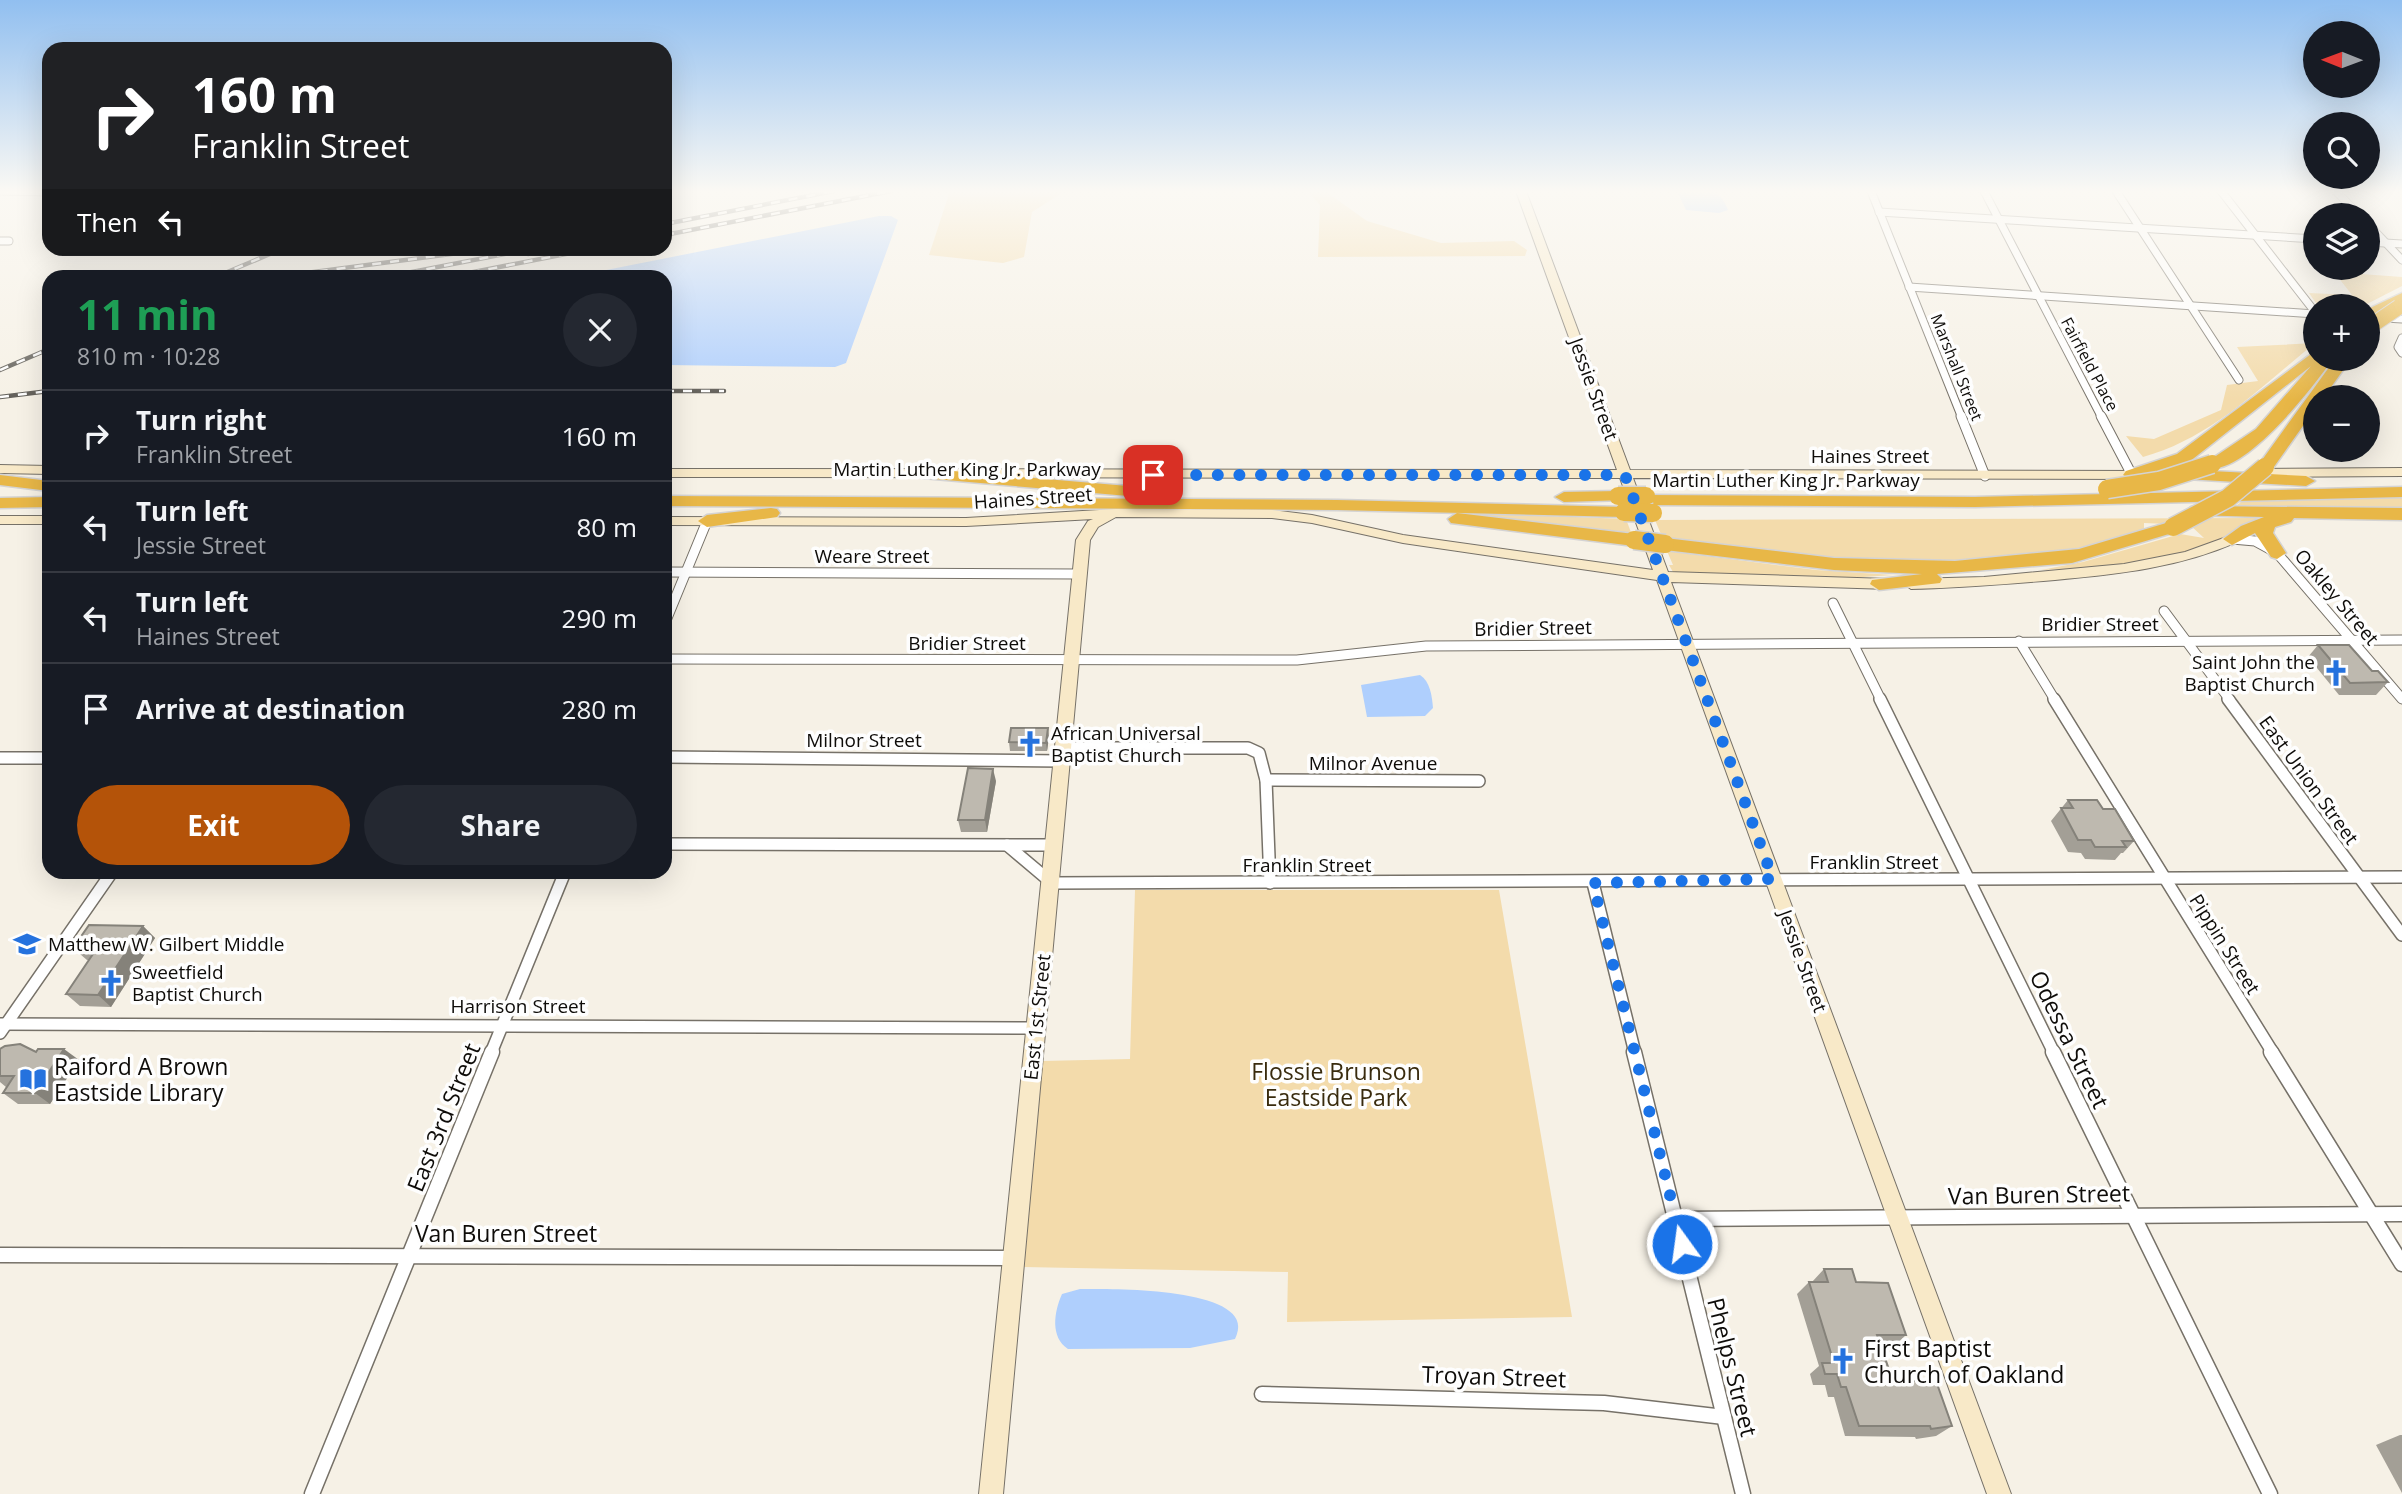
<!DOCTYPE html>
<meta charset="utf-8">
<style>
:root{--surface:#171b24;--page:#242831;--text:#f1f3f6;--muted:#9ea1a6;--line:#363941;--accent:#b45309}
body{margin:0;font-family:"Open Sans",sans-serif;background:var(--page);color:var(--text);height:100vh;display:flex;flex-direction:column;font-size:26px;white-space:nowrap}
*{box-sizing:border-box;margin:0}
p{font-size:23px;color:var(--muted)}
.icon{flex:none;width:38px;height:38px;fill:none;stroke:currentColor;stroke-width:2;stroke-linecap:round;stroke-linejoin:round}
.map{position:relative;flex:1;overflow:hidden}
.sheet{position:absolute;left:42px;top:270px;width:630px;height:609px;display:flex;flex-direction:column;background:var(--surface);border-radius:21px;box-shadow:0 7px 28px #0002}
.sheet>*{flex:none}
.top-card{position:absolute;left:42px;top:42px;width:630px;height:214px;border-radius:21px;box-shadow:0 7px 28px #0002;background:#202124;color:#fff;overflow:hidden}
.needle{width:46px;rotate:271deg}
.tools{position:absolute;left:2303px;top:21px;display:grid;gap:14px}
.tools a{display:grid;place-items:center;width:77px;height:77px;border-radius:50%;background:var(--surface);box-shadow:0 7px 28px #0002;font-size:35px}
.pin{position:absolute;display:grid;place-items:center;width:60px;height:60px;color:#fff;margin:-30px;border-radius:14px;box-shadow:0 4px 10px #0006}
.me{position:absolute;width:77px;margin:-38px;rotate:346deg;stroke-linejoin:round;filter:drop-shadow(0 0 5px #0008)}
.turn{display:flex;align-items:center;gap:24px;height:147px;padding:0 35px;font-size:32px}
.turn .icon{width:91px;height:91px;stroke-width:2.5}
.turn b{display:block;font-size:49px;line-height:60px}
.then{display:flex;align-items:center;height:66px;padding:0 35px;background:#0003;gap:14px;font-size:26px}
.round{display:grid;place-items:center;flex:none;width:74px;height:74px;border-radius:37px;background:var(--page)}
.headline{display:flex;align-items:center;justify-content:space-between;height:119px;padding:0 35px}
h1{font-size:42px;font-weight:700;line-height:52px;color:#1e9e55}
.cta{display:flex;gap:14px;margin-top:auto;padding:14px 35px}
.cta a{flex:1;height:80px;border-radius:42px;background:var(--accent);color:#fff;font-size:28px;font-weight:700;line-height:80px;text-align:center}
.cta a+a{background:var(--page);color:var(--text)}
ul{padding:0;list-style:none}
li{display:flex;align-items:center;gap:21px;height:91px;padding:0 35px;border-top:2px solid var(--line)}
li div{flex:1}
li b{display:block;font-size:26px}
li em{font-style:normal}
.map>svg:first-child{display:block}
</style>
<div class="map">
<svg width="2402" height="1494" viewBox="0 0 2402 1494">
<rect width="100%" height="100%" fill="#f6f1e6"/>
<!-- green -->
<g fill="#f3dbab">
<path d="M950 191H1065L1032 212 1024 257 1003 263 929 255Z"/>
<path d="M1307 191H1325L1367 221 1441 243 1514 241 1527 250 1525 256 1318 257 1320 205Z"/>
<path d="M2334 272 2402 277V286L2363 306H2318L2309 293 2352 295Z"/>
<path d="M2315 343C2262 386 2210 439 2143 457L2126 436 2154 439 2221 410 2227 385 2258 381 2237 347Z"/>
<path d="M2374 497 2402 498V510L2237 505 2245 499Z"/>
<path d="M1446 512 1626 519 1632 535Z"/>
<path d="M2257 518 2197 552 2113 567 2041 570 2083 562 2180 534 2204 538 2190 525 2144 523V531L2082 549 1993 561 1873 563 1663 539 1655 520Z"/>
<path d="M1667 551 1816 570 1893 575 1849 578 1673 572 1669 565H1673Z"/>
<path d="M1135 890H1499L1572 1317 1287 1322 1288 1272 1023 1267 1043 1061 1130 1059Z"/>
</g>
<!-- water -->
<g fill="#afcffd">
<path d="M1677 191C1701 191 1719 184 1728 210L1719 213 1686 210Z"/>
<path d="M879 216H891L898 220 846 363 835 367 665 365V276H576Z"/>
<path d="M1420 675C1430 681 1432 696 1433 708L1425 716 1367 717 1361 685Z"/>
<path d="M1080 1289C1108 1289 1263 1286 1235 1339L1190 1348 1068 1349C1050 1337 1054 1312 1062 1294Z"/>
</g>
<g fill="none" stroke-linecap="round" stroke-linejoin="round">
<defs>
<g id="street-far3">
<path d="M0 191 49 192"/>
<path d="M1871 191 1962 418"/>
<path d="M1984 191 2102 418"/>
<path d="M2116 191 2239 380"/>
<path d="M2221 191 2315 312"/>
<path d="M2336 191 2359 215"/>
<path d="M1879 212 2315 239"/>
<path d="M2368 224 2402 260"/>
<path d="M0 241H9"/>
<path d="M2368 242 2402 244"/>
<path d="M1909 287 2315 314"/>
<path d="M2368 317 2402 319"/>
<path d="M2402 338 2398 347 2402 353"/>
</g>
<g id="street-far2">
<path d="M1961 416 1985 476"/>
<path d="M2101 416 2132 475"/>
<path d="M2232 539 2255 541 2277 553 2402 699"/>
<path d="M665 572 1079 574"/>
<path d="M1833 603 1881 700"/>
<path d="M2164 611 2230 700"/>
<path d="M665 623 707 521"/>
<path d="M2019 641 2055 700"/>
<path d="M665 659 1297 660 1426 646 2402 640"/>
</g>
<g id="street-far1">
<path d="M1880 699 2054 1053"/>
<path d="M2054 699 2273 1053"/>
<path d="M2228 699 2402 935"/>
<path d="M1064 748H1248L1259 753 1266 780 1270 883"/>
<path d="M665 757 1062 761"/>
<path d="M0 758H49"/>
<path d="M1266 780 1479 781"/>
<path d="M665 844 1055 845"/>
<path d="M1007 845 1052 883 2402 877"/>
<path d="M1593 883 1635 1053"/>
<path d="M0 1024 1036 1028"/>
<path d="M0 1033 112 872"/>
<path d="M491 1053 565 872"/>
</g>
<g id="street">
<path d="M1634 1052 1743 1494"/>
<path d="M2053 1052 2270 1494"/>
<path d="M2271 1052 2402 1264"/>
<path d="M1676 1219 2402 1214"/>
<path d="M0 1255 1013 1258"/>
<path d="M1262 1394 1604 1403 1724 1417"/>
<path d="M312 1494 492 1052"/>
</g>
<g id="secondary">
<path d="M1516 191H1526L1630 470 2144 471 2150 475 2144 479 1633 478 1668 572 1889 579 1896 584 1889 589 1671 582 2011 1494H1987L1657 580 1403 543 1312 523 1272 518 1116 517 1098 527 1090 540 1003 1494H979L1076 540 1088 521 1093 519 966 526 665 525V517L966 518 1116 509 1272 510 1312 515 1403 535 1653 570 1620 478 665 477V469L1617 470Z"/>
<path d="M0 465 49 466V474L0 473Z"/>
<path d="M2402 468V476L2250 477 2244 473 2250 469Z"/>
<rect x="0" y="516" width="49" height="8"/>
<path d="M2232 535 2239 539 2237 542C2178 568 2118 574 2055 580 2007 584 1959 588 1911 589L1904 584 1911 579 1984 577 2124 564 2185 552Z"/>
</g>
<g id="highway">
<path d="M2402 293V303L2368 319V309Z"/>
<path d="M2315 351V359H2333C2313 387 2244 477 2206 468L2204 464 2256 429 2311 366 2189 462 2132 480 2123 475 2126 471 2177 454Z"/>
<path d="M2335 359H2351L2324 397H2315V409L2271 471H2259L2257 467Z"/>
<path d="M929 469 1128 486 1137 491 1128 496 923 478 920 474Z"/>
<path d="M2192 470 2306 476 2315 481 2306 486 2186 479 2183 475 2186 471Z"/>
<path d="M0 475 49 481V491L0 485Z"/>
<path d="M2402 487V497L1975 507 1648 505 1639 500 1648 495 1975 497Z"/>
<path d="M1618 491 1627 496 1624 500 1564 502 1555 497 1564 492Z"/>
<path d="M665 496 1337 500 1624 507 1633 512 1624 517 1337 510 665 506Z"/>
<path d="M49 497V507L0 508V498Z"/>
<path d="M2197 506 2402 508V520L2294 518 2291 522 2275 527 2273 533 2286 553 2277 559 2271 557 2255 533 2232 545 2223 539 2241 526 2264 517 2191 515 2188 511 2191 507Z"/>
<path d="M771 508 777 509 780 513 777 517 707 527 698 521 707 515Z"/>
<path d="M1457 513 1634 534 1643 540 1634 546 1451 523 1448 519Z"/>
<path d="M2173 521 2179 523 2182 527 2179 531 2072 563 1937 574 1942 579 1940 583 1879 590 1870 584 1872 580 1922 574 1834 570 1665 550 1656 544 1665 538 1834 558 1955 561 2079 549Z"/>
</g>
</defs>
<!-- street-far3 casing -->
<use href="#street-far3" stroke="#767168" stroke-width="9"/>
<!-- street-far2 casing -->
<use href="#street-far2" stroke="#767168" stroke-width="11"/>
<!-- street-far1 casing -->
<use href="#street-far1" stroke="#767168" stroke-width="14"/>
<!-- street casing -->
<use href="#street" stroke="#767168" stroke-width="17"/>
<!-- secondary casing -->
<use href="#secondary" stroke="#767168" stroke-width="2"/>
<!-- highway casing -->
<use href="#highway" stroke="#d4d3d3" stroke-width="3"/>
<!-- street-far3 -->
<use href="#street-far3" stroke="#fff" stroke-width="7"/>
<!-- street-far2 -->
<use href="#street-far2" stroke="#fff" stroke-width="9"/>
<!-- street-far1 -->
<use href="#street-far1" stroke="#fff" stroke-width="11"/>
<!-- street -->
<use href="#street" stroke="#fff" stroke-width="14"/>
<!-- secondary -->
<use href="#secondary" fill="#f8e9c8" fill-rule="evenodd"/>
<!-- highway -->
<use href="#highway" fill="#e8b747" fill-rule="evenodd"/>
<defs>
<g id="rail">
<path d="M665 224 834 191"/>
<path d="M665 235 891 191"/>
<path d="M528 254 555 248"/>
<path d="M218 276 284 248"/>
<path d="M283 276 497 248"/>
<path d="M391 276 536 248"/>
<path d="M453 276 597 248"/>
<path d="M0 370 49 349"/>
<path d="M665 391H724"/>
<path d="M0 397 49 391"/>
</g>
</defs>
<!-- rail casing -->
<use href="#rail" stroke="#615e58" stroke-width="4.5"/>
<!-- rail -->
<use href="#rail" stroke="#fefefe" stroke-width="2.5" stroke-dasharray="9" stroke-linecap="butt"/>
<defs>
<path id="highway-bridge-far1" d="M2368 328 2399 307"/>
<g id="highway-bridge">
<path d="M2107 489 2159 481 2212 464"/>
<path d="M1618 496H1646"/>
<path d="M1624 512 1653 513"/>
<path d="M2173 527 2228 498 2265 467"/>
<path d="M1634 540 1665 544"/>
</g>
</defs>
<!-- highway-bridge-far1 casing -->
<use href="#highway-bridge-far1" stroke="#d4d3d3" stroke-width="17" stroke-linecap="butt"/>
<!-- highway-bridge casing -->
<use href="#highway-bridge" stroke="#d4d3d3" stroke-width="21" stroke-linecap="butt"/>
<!-- highway-bridge-far1 -->
<use href="#highway-bridge-far1" stroke="#e8b747" stroke-width="15"/>
<!-- highway-bridge -->
<use href="#highway-bridge" stroke="#e8b747" stroke-width="18"/>
</g>
<!-- wall -->
<g fill="#a39f96">
<path d="M2318 645 2372 671 2388 682 2376 695H2339L2308 657Z"/>
<path d="M1049 737 1047 751H1010L1009 742Z"/>
<path d="M996 781 987 832H961L958 820Z"/>
<path d="M2068 800 2103 809 2134 841 2123 853H2121L2115 860 2085 859 2081 853 2068 852 2051 821Z"/>
<path d="M143 926 155 938 111 1007 80 1006 66 994 89 960H87L73 948Z"/>
<path d="M0 1049 36 1052 79 1060 50 1104H18L3 1093 6 1087 0 1082Z"/>
<path d="M1824 1269 1856 1282 1906 1335 1893 1347H1881L1893 1381 1952 1426 1936 1436 1916 1439 1915 1437 1845 1436 1834 1397H1828L1825 1385H1813L1810 1374 1819 1366 1797 1294 1809 1282H1812Z"/>
<path d="M2400 1435H2402V1493L2376 1445Z"/>
</g>
<!-- shaded-wall -->
<g fill="#85827a">
<path d="M1048 728 1049 737 1047 751 1046 743Z"/>
<path d="M993 769 996 781 987 832 985 820Z"/>
<path d="M143 926 155 938 111 1007 98 995Z"/>
<path d="M64 1049 79 1060 50 1104 35 1093Z"/>
</g>
<!-- building -->
<g fill="#beb9af" stroke="#85827a" stroke-width="2">
<path d="M2318 645H2349L2372 671H2378L2388 682 2350 683Z"/>
<path d="M1011 728H1048L1046 743 1009 742Z"/>
<path d="M968 768 993 769 985 820H958Z"/>
<path d="M2068 800H2097L2103 809H2115L2134 841H2122L2126 847H2095L2091 840H2078L2061 808H2073Z"/>
<path d="M89 925 143 926 98 995 66 994 97 948H73Z"/>
<path d="M20 1044 36 1052 38 1049H64L35 1093H3L14 1076H0V1049L5 1046Z"/>
<path d="M1824 1269H1852L1856 1282 1888 1283 1906 1335H1877L1893 1381H1936L1952 1426 1931 1429 1930 1426H1859L1846 1387H1841L1837 1374H1825L1822 1363H1834L1809 1282H1828Z"/>
</g>
<!-- sky -->
<linearGradient id="sky" x2="0" y2="1"><stop stop-color="#91bff0"/><stop offset="0.48" stop-color="#fbf9f4"/><stop offset="1" stop-color="#fbf9f4" stop-opacity="0"/></linearGradient>
<rect width="2402" height="400" fill="url(#sky)"/>
<g fill="none" stroke-linecap="round" stroke-linejoin="round">
<!-- route -->
<path stroke="#1a73e8" stroke-width="12" stroke-dasharray="0 21.6" d="M1153 475H1625L1773 879 1593 883 1682 1244"/>
</g>
<!-- icons -->
<defs>
<symbol id="church-bare" viewBox="-9 -9 18 18"><path d="M-1.2-6h2.4v3.5h3.3v2.4h-3.3V6h-2.4V-.1h-3.3v-2.4h3.3Z" fill="#2572de" stroke="#fefefe" stroke-width="2.5" paint-order="stroke"/></symbol>
<symbol id="school-bare" viewBox="-9 -9 18 18"><path d="M0-5L7-2L0 1L-7-2ZM-4 1L0 2.5L4 1V4Q0 6-4 4Z" fill="#2572de" stroke="#fefefe" stroke-width="2.5" paint-order="stroke"/></symbol>
<symbol id="library-bare" viewBox="-9 -9 18 18"><path d="M-6-4Q-3-5.5-.7-3.5V5Q-3 3-6 4ZM6-4Q3-5.5 .7-3.5V5Q3 3 6 4Z" fill="#2572de" stroke="#fefefe" stroke-width="2.5" paint-order="stroke"/></symbol>
</defs>
<g fill-rule="evenodd">
<use href="#church-bare" x="2317" y="654" width="38" height="38"/>
<use href="#church-bare" x="1011" y="725" width="38" height="38"/>
<use href="#school-bare" x="8" y="925" width="38" height="38"/>
<use href="#church-bare" x="92" y="964" width="38" height="38"/>
<use href="#library-bare" x="14" y="1060" width="38" height="38"/>
<use href="#church-bare" x="1824" y="1342" width="38" height="38"/>
</g>
<g text-anchor="middle" dominant-baseline="central" stroke-width="7" stroke-linejoin="round" paint-order="stroke">
<!-- far-street labels -->
<g font-size="16" fill="#0e0c09" stroke="#fefefe">
<text transform="translate(2090 364) rotate(62)">Fairfield Place</text>
<text transform="translate(1957 367) rotate(68)">Marshall Street</text>
</g>
<!-- street labels -->
<g font-size="19" fill="#0e0c09" stroke="#fefefe">
<text transform="translate(1594 389) rotate(70)">Jessie Street</text>
<text x="1870" y="456">Haines Street</text>
<text x="967" y="469">Martin Luther King Jr. Parkway</text>
<text x="1786" y="480">Martin Luther King Jr. Parkway</text>
<text transform="translate(1033 498) rotate(-4)">Haines Street</text>
<text x="872" y="556">Weare Street</text>
<text transform="translate(2337 597) rotate(50)">Oakley Street</text>
<text x="2100" y="624">Bridier Street</text>
<text transform="translate(1533 628) rotate(-1)">Bridier Street</text>
<text x="967" y="643">Bridier Street</text>
<text x="864" y="740">Milnor Street</text>
<text x="1373" y="763">Milnor Avenue</text>
<text transform="translate(2309 780) rotate(54)">East Union Street</text>
<text x="1874" y="862">Franklin Street</text>
<text x="1307" y="865">Franklin Street</text>
<text transform="translate(2225 944) rotate(58)">Pippin Street</text>
<text transform="translate(1803 961) rotate(70)">Jessie Street</text>
<text x="518" y="1006">Harrison Street</text>
<text transform="translate(1037 1017) rotate(-84)">East 1st Street</text>
</g>
<!-- poi labels -->
<g font-size="19" fill="#0e0c09" stroke="#fefefe" text-anchor="start">
<text x="2315" y="662" text-anchor="end">Saint John the<tspan x="2315" dy="22">Baptist Church</tspan></text>
<text x="1051" y="733">African Universal<tspan x="1051" dy="22">Baptist Church</tspan></text>
<text x="48" y="944">Matthew W. Gilbert Middle</text>
<text x="132" y="972">Sweetfield<tspan x="132" dy="22">Baptist Church</tspan></text>
</g>
<!-- near-street labels -->
<g font-size="23" fill="#0e0c09" stroke="#fefefe">
<text transform="translate(2070 1039) rotate(64)">Odessa Street</text>
<text transform="translate(443 1117) rotate(-68)">East 3rd Street</text>
<text transform="translate(2039 1194) rotate(-1)">Van Buren Street</text>
<text x="506" y="1233">Van Buren Street</text>
<text transform="translate(1733 1367) rotate(76)">Phelps Street</text>
<text transform="translate(1494 1376) rotate(2)">Troyan Street</text>
</g>
<!-- near-poi labels -->
<g font-size="23" fill="#0e0c09" stroke="#fefefe" text-anchor="start">
<text x="54" y="1066">Raiford A Brown<tspan x="54" dy="26">Eastside Library</tspan></text>
<text x="1864" y="1348">First Baptist<tspan x="1864" dy="26">Church of Oakland</tspan></text>
</g>
<!-- near-park labels -->
<g font-size="23" fill="#392b0e" stroke="#fefefe">
<text x="1336" y="1071">Flossie Brunson<tspan x="1336" dy="26">Eastside Park</tspan></text>
</g>
</g>
</svg>
<div class="tools">
<a><svg class="needle" viewBox="-14 -14 28 28"><path d="M0-13l5 13h-10z" fill="#e53935"/><path d="M0 13l5-13h-10z" fill="#9ea1a6"/></svg></a>
<a><svg class="icon" aria-label="search" viewBox="0 0 24 24"><circle cx="10" cy="10" r="6"/><path d="M15 15l6 6"/></svg></a>
<a><svg class="icon" aria-label="layers" viewBox="0 0 24 24"><path d="M12 4l9 5-9 5-9-5zM3 14l9 5 9-5"/></svg></a>
<a>+</a>
<a>−</a>
</div>
<div class="pin" style="left:1153px;top:475px;background:#d93025"><svg class="icon" aria-label="arrive" viewBox="0 0 24 24"><path d="M6 21V4h12l-3 4 3 4H6"/></svg></div>
<svg class="me" style="left:1682px;top:1244px" viewBox="-20 -20 40 40"><circle r="17" fill="#1a73e8" stroke="#fff" stroke-width="3"/><path d="M0-11L8 9 0 5-8 9z" fill="#fff"/></svg>
<div class="top-card">
<div class="turn"><svg class="icon" aria-label="right" viewBox="0 0 24 24"><path d="M7 20v-9h11M14 6l5 5-5 5"/></svg><div><b>160 m</b>Franklin Street</div></div>
<div class="then">Then<svg class="icon" aria-label="left" viewBox="0 0 24 24"><path d="M17 20v-9H6M10 6l-5 5 5 5"/></svg></div>
</div>
<section class="sheet">
<div class="headline"><div><h1>11 min</h1><p>810 m · 10:28</p></div><a class="round"><svg class="icon" aria-label="close" viewBox="0 0 24 24"><path d="M6 6l12 12M18 6L6 18"/></svg></a></div>
<ul>
<li><svg class="icon" aria-label="right" viewBox="0 0 24 24"><path d="M7 20v-9h11M14 6l5 5-5 5"/></svg><div><b>Turn right</b><p>Franklin Street</p></div><em>160 m</em></li>
<li><svg class="icon" aria-label="left" viewBox="0 0 24 24"><path d="M17 20v-9H6M10 6l-5 5 5 5"/></svg><div><b>Turn left</b><p>Jessie Street</p></div><em>80 m</em></li>
<li><svg class="icon" aria-label="left" viewBox="0 0 24 24"><path d="M17 20v-9H6M10 6l-5 5 5 5"/></svg><div><b>Turn left</b><p>Haines Street</p></div><em>290 m</em></li>
<li><svg class="icon" aria-label="arrive" viewBox="0 0 24 24"><path d="M6 21V4h12l-3 4 3 4H6"/></svg><div><b>Arrive at destination</b></div><em>280 m</em></li>
</ul>
<div class="cta"><a>Exit</a><a>Share</a></div>
</section>
</div>
